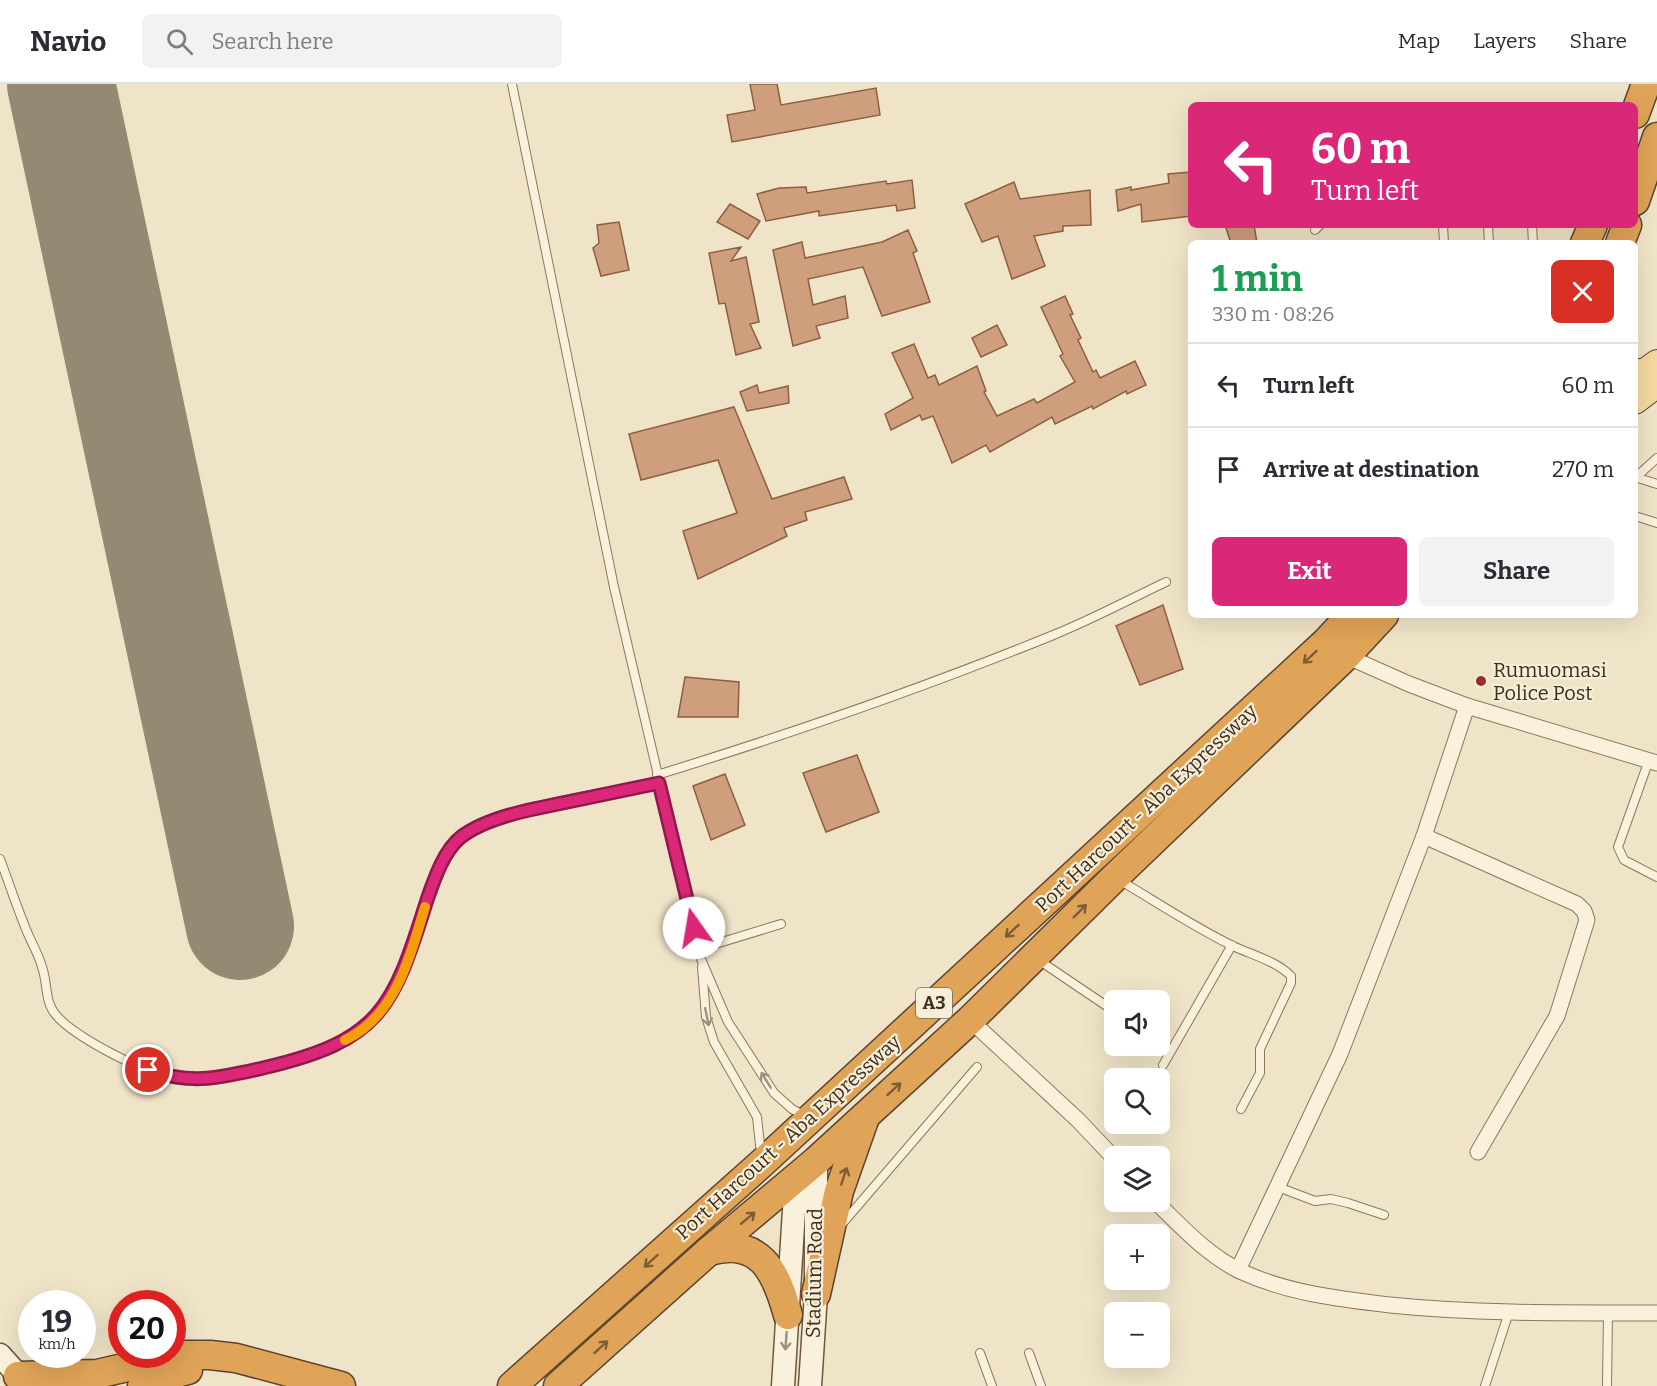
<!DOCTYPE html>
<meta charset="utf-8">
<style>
:root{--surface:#fff;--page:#f2f2f3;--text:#2b2b33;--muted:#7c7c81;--line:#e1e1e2;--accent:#db2777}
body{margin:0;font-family:Bitter,serif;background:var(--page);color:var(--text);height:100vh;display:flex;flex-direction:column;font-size:22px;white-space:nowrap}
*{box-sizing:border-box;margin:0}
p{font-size:20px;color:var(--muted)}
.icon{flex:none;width:33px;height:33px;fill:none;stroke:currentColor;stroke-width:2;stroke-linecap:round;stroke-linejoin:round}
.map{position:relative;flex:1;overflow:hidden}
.side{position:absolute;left:1188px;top:156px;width:450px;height:378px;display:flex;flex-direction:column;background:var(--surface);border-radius:9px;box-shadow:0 6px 24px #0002}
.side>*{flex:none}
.guide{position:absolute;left:1188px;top:18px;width:450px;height:126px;border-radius:9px;box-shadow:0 6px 24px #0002;background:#db2777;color:#fff;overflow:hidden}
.tools{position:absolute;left:1104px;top:906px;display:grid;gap:12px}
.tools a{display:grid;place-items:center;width:66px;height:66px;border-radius:9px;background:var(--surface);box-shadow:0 6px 24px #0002;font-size:30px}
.speed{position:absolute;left:18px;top:1206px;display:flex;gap:12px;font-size:30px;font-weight:700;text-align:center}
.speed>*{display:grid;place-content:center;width:78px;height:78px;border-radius:50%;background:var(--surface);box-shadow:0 6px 24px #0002;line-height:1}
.speed small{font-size:15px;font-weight:400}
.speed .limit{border:9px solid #d22;background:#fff;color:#111}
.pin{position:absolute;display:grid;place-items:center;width:51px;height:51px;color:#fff;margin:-26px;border:3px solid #fff;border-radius:50%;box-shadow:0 2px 6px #0007}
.me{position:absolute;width:66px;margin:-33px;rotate:347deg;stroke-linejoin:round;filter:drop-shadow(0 0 4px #0008)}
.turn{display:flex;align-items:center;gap:21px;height:126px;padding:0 24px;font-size:27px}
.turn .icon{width:78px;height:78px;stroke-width:2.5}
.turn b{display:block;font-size:42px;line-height:51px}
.round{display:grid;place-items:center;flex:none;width:63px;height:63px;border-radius:9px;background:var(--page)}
.overview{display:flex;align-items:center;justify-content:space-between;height:102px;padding:0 24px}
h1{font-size:36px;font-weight:700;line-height:45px;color:#1e9e55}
.cta{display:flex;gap:12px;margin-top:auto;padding:12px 24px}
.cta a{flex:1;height:69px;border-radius:9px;background:var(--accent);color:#fff;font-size:24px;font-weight:700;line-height:69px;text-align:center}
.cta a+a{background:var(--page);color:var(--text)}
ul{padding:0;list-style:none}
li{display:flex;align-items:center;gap:18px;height:84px;padding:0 24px;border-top:2px solid var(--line)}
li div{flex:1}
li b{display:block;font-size:22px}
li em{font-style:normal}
header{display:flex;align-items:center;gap:36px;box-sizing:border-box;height:84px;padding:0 30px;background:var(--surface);border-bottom:2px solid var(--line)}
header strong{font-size:28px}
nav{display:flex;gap:33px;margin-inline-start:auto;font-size:21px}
.search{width:420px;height:54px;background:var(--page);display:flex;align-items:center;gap:15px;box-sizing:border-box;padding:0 21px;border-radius:9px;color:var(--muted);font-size:22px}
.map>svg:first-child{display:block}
</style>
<header>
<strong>Navio</strong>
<div class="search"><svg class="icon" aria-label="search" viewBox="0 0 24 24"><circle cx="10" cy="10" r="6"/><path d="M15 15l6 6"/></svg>Search here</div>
<nav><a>Map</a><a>Layers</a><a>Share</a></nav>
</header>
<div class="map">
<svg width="1657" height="1302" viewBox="0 0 1657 1302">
<rect width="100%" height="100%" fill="#f0e4c8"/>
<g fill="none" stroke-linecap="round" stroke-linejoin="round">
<!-- runway -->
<path stroke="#968974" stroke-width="108" d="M61 0 240 842"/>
</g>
<!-- building -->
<g fill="#cf9f7d" stroke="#8d5f41" stroke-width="1.5">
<path d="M750 0H777L781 21 876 4 880 31 732 58 727 31 755 26Z"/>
<path d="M1191 88V132L1142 138 1141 120 1118 127 1116 106 1131 103V106L1169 99 1168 90Z"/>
<path d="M912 96 915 124 897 127 896 121 819 132V127L766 137 757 110 779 104 806 103 807 109 886 97 887 100Z"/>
<path d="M1014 98 1020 115 1090 106 1091 141 1063 142V147L1034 152 1045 182 1012 195 998 152 982 158 965 120Z"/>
<path d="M730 120 760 137 748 155 717 138Z"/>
<path d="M619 138 629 186 601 192 593 164 599 159 597 141Z"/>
<path d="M1225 141H1254L1257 159H1231Z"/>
<path d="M908 146 917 167 913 169 930 218 882 232 863 183 808 195 813 221 845 212 848 234 816 242 820 254 793 262 773 166 802 158 805 174 882 158Z"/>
<path d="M741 163 731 177 746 173 759 238 750 240 761 264 736 271 725 219 719 220 709 169Z"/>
<path d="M1065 212 1073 230 1070 231 1081 254 1078 256 1093 288 1096 286 1100 294 1135 277 1146 301 1127 310 1126 307 1093 325 1092 322 1055 340 1052 333 990 368 986 361 952 379 933 332 922 336 920 331 891 346 885 330 913 314 892 269 914 260 928 294 935 291 939 301 977 282 986 307 984 308 997 332 1034 315 1037 319 1075 298 1060 272 1063 270 1041 223Z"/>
<path d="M997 241 1007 261 981 273 972 254Z"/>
<path d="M757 301 759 309 788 302 789 319 747 327 740 308Z"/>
<path d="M734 323 772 415 844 393 852 415 805 428 807 436 784 444 787 452 698 495 683 447 737 429 718 376 641 396 629 350Z"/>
<path d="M1163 521 1183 585 1140 601 1116 542Z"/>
<path d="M685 593 739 598 738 633H678Z"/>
<path d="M857 671 879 728 826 748 803 689Z"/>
<path d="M725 690 745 741 711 756 693 702Z"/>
</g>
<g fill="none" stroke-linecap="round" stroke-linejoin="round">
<defs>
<g id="lane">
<path d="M512 0 614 503 701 875 728 938 774 1009 792 1025 805 1032"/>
<path d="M1443 141 1444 159"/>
<path d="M1488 141 1489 159"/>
<path d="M1532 141 1533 159"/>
<path d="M1315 146 1320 141"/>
<path d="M1635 393 1657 400"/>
<path d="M1635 394 1657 374"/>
<path d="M1635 432 1657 439"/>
<path d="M1649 676 1618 763 1624 776 1657 793"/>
<path d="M657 691C790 650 923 604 1051 552 1091 536 1128 516 1166 498"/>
<path d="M0 775C8 796 15 818 24 840 29 855 38 868 42 883 48 899 44 917 56 931 74 953 145 989 174 995 212 1003 319 972 353 952 363 946 374 937 381 928 416 884 425 779 462 752 508 720 603 710 659 699"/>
<path d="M1121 797C1158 819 1194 843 1233 862 1252 871 1276 877 1291 892V899L1260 965V989L1241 1025"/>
<path d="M699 865 781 840"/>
<path d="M1037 875 1114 927"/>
<path d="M702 883 706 933 714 958 757 1033 761 1070"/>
<path d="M1163 981 1232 861"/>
<path d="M1278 1103 1315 1117 1331 1115 1348 1119 1384 1131"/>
<path d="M842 1140 977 983"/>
<path d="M980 1269 992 1302"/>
<path d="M1029 1269 1041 1302"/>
<path d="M1485 1302 1509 1228"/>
<path d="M1607 1302 1608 1229"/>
</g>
<g id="street">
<path d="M1346 572 1409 600 1467 622 1657 679"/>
<path d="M1424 752 1577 820 1584 827 1587 836 1557 932 1478 1068"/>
<path d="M970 936 1078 1036 1114 1074"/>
<path d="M1156 1118C1182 1143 1207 1171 1240 1187 1287 1209 1339 1215 1390 1221 1479 1230 1568 1229 1657 1229"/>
<path d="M1238 1186 1340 970 1424 752 1467 622"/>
</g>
<g id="secondary">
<path d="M0 1271 28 1302"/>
<path d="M783 1302 796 1094"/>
<path d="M810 1302 816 1210V1077"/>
</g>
<g id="primary">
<path d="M1635 289 1646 287 1657 279"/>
<path d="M1635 317 1657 300"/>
</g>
<g id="highway">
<path d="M1635 30 1646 0"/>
<path d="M1635 117 1657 53"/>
<path d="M1585 159 1593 141"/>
<path d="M1620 159 1627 141"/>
<path d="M709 1167C761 1153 776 1188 788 1231"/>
<path d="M816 1210 839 1107 864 1036"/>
<path d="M18 1292 97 1290 180 1271H210L236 1274 341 1302"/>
<path d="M142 1302 153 1295 188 1286"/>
<path d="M512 1302 762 1079 1326 558 1351 531"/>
<path d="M558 1302 709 1167 816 1077 970 936 1115 793 1346 572 1384 531"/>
</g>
</defs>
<!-- lane casing -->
<use href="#lane" stroke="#8d765c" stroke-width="10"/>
<!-- street casing -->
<use href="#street" stroke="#8d765c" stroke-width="17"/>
<!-- secondary casing -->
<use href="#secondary" stroke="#6f573f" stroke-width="25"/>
<!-- primary casing -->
<use href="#primary" stroke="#5b4430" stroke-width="28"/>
<!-- highway casing -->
<use href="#highway" stroke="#5b4430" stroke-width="31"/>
<!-- lane -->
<use href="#lane" stroke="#faf1dc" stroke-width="8"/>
<!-- street -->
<use href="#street" stroke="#faf1dc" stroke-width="15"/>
<!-- secondary -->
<use href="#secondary" stroke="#faf1dc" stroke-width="22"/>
<!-- primary -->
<use href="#primary" stroke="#f3d9a0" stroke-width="26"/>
<!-- highway -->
<use href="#highway" stroke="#e0a458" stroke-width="28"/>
</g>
<!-- one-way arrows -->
<defs><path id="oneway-shaft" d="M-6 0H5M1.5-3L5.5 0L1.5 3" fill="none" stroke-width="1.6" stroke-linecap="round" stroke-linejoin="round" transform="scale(1.5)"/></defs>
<g stroke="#7e5d36">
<use href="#oneway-shaft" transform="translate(1310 573) rotate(137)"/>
<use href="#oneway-shaft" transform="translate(1080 827) rotate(-45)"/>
<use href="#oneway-shaft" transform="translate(1012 847) rotate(137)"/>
<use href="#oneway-shaft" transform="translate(894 1005) rotate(-42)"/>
<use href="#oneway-shaft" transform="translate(844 1092) rotate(-72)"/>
<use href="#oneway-shaft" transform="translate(748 1134) rotate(-40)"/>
<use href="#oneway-shaft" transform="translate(651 1177) rotate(138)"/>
<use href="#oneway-shaft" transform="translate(601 1263) rotate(-42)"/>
</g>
<g stroke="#9c907e">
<use href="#oneway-shaft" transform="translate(707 933) rotate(78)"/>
<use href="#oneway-shaft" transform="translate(766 996) rotate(-122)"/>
<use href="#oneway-shaft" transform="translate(786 1257) rotate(94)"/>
</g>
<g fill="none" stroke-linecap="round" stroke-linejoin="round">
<defs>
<path id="route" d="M148 986C193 1001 218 994 263 984 381 957 393 924 427 816 434 796 444 766 461 753 479 739 507 731 529 726L659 699 694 844"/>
</defs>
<!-- route casing -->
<use href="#route" stroke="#8e194d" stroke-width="15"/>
<!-- route -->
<use href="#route" stroke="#db2777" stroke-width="10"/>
<!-- slow -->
<path stroke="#f59e0b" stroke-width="10" d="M345 956C396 932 410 872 425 823"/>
</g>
<!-- markers -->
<circle fill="#9e2a2b" stroke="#f7eed8" stroke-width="2" cx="1481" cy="597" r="6"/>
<g text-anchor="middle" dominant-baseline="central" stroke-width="4.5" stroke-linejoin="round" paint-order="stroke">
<!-- shield labels -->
<rect fill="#f7eed8" stroke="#756857" stroke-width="1.5" x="916" y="904" width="36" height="30" rx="4.5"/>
<g font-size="18" font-weight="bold" fill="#3d2e20">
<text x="934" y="919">A3</text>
</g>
<!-- poi labels -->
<g font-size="20" fill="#3d2e20" stroke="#f7eed8" text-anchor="start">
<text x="1493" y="586">Rumuomasi<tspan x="1493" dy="23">Police Post</tspan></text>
</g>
<!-- street labels -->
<g font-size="20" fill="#3d2e20" stroke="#f7eed8">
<text transform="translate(1146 724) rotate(-43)">Port Harcourt - Aba Expressway</text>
<text transform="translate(788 1053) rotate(-42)">Port Harcourt - Aba Expressway</text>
<text transform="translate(814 1189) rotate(-89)">Stadium Road</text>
</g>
</g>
</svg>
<div class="tools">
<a><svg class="icon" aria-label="sound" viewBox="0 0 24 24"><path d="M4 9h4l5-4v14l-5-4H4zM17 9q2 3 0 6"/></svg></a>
<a><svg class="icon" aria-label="search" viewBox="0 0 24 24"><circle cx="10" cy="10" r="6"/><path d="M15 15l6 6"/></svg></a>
<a><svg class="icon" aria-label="layers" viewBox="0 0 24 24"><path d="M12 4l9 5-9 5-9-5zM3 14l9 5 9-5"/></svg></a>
<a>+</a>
<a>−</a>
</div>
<div class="speed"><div>19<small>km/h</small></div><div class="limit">20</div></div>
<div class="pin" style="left:148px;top:986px;background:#d93025"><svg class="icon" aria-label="arrive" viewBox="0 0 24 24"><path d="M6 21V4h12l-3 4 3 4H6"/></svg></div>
<svg class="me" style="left:694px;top:844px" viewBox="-20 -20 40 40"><circle r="19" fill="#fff"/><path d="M0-13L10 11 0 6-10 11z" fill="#db2777"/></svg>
<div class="guide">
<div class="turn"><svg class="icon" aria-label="left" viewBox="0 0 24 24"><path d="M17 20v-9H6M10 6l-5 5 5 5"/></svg><div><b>60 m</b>Turn left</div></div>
</div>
<section class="side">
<div class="overview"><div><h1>1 min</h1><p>330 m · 08:26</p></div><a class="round" style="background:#d93025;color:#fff"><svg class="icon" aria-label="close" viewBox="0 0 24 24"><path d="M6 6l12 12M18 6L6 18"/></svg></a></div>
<ul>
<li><svg class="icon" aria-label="left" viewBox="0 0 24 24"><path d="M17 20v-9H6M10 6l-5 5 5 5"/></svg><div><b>Turn left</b></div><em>60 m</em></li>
<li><svg class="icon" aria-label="arrive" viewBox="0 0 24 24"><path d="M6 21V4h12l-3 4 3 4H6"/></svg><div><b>Arrive at destination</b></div><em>270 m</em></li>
</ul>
<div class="cta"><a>Exit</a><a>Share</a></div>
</section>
</div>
